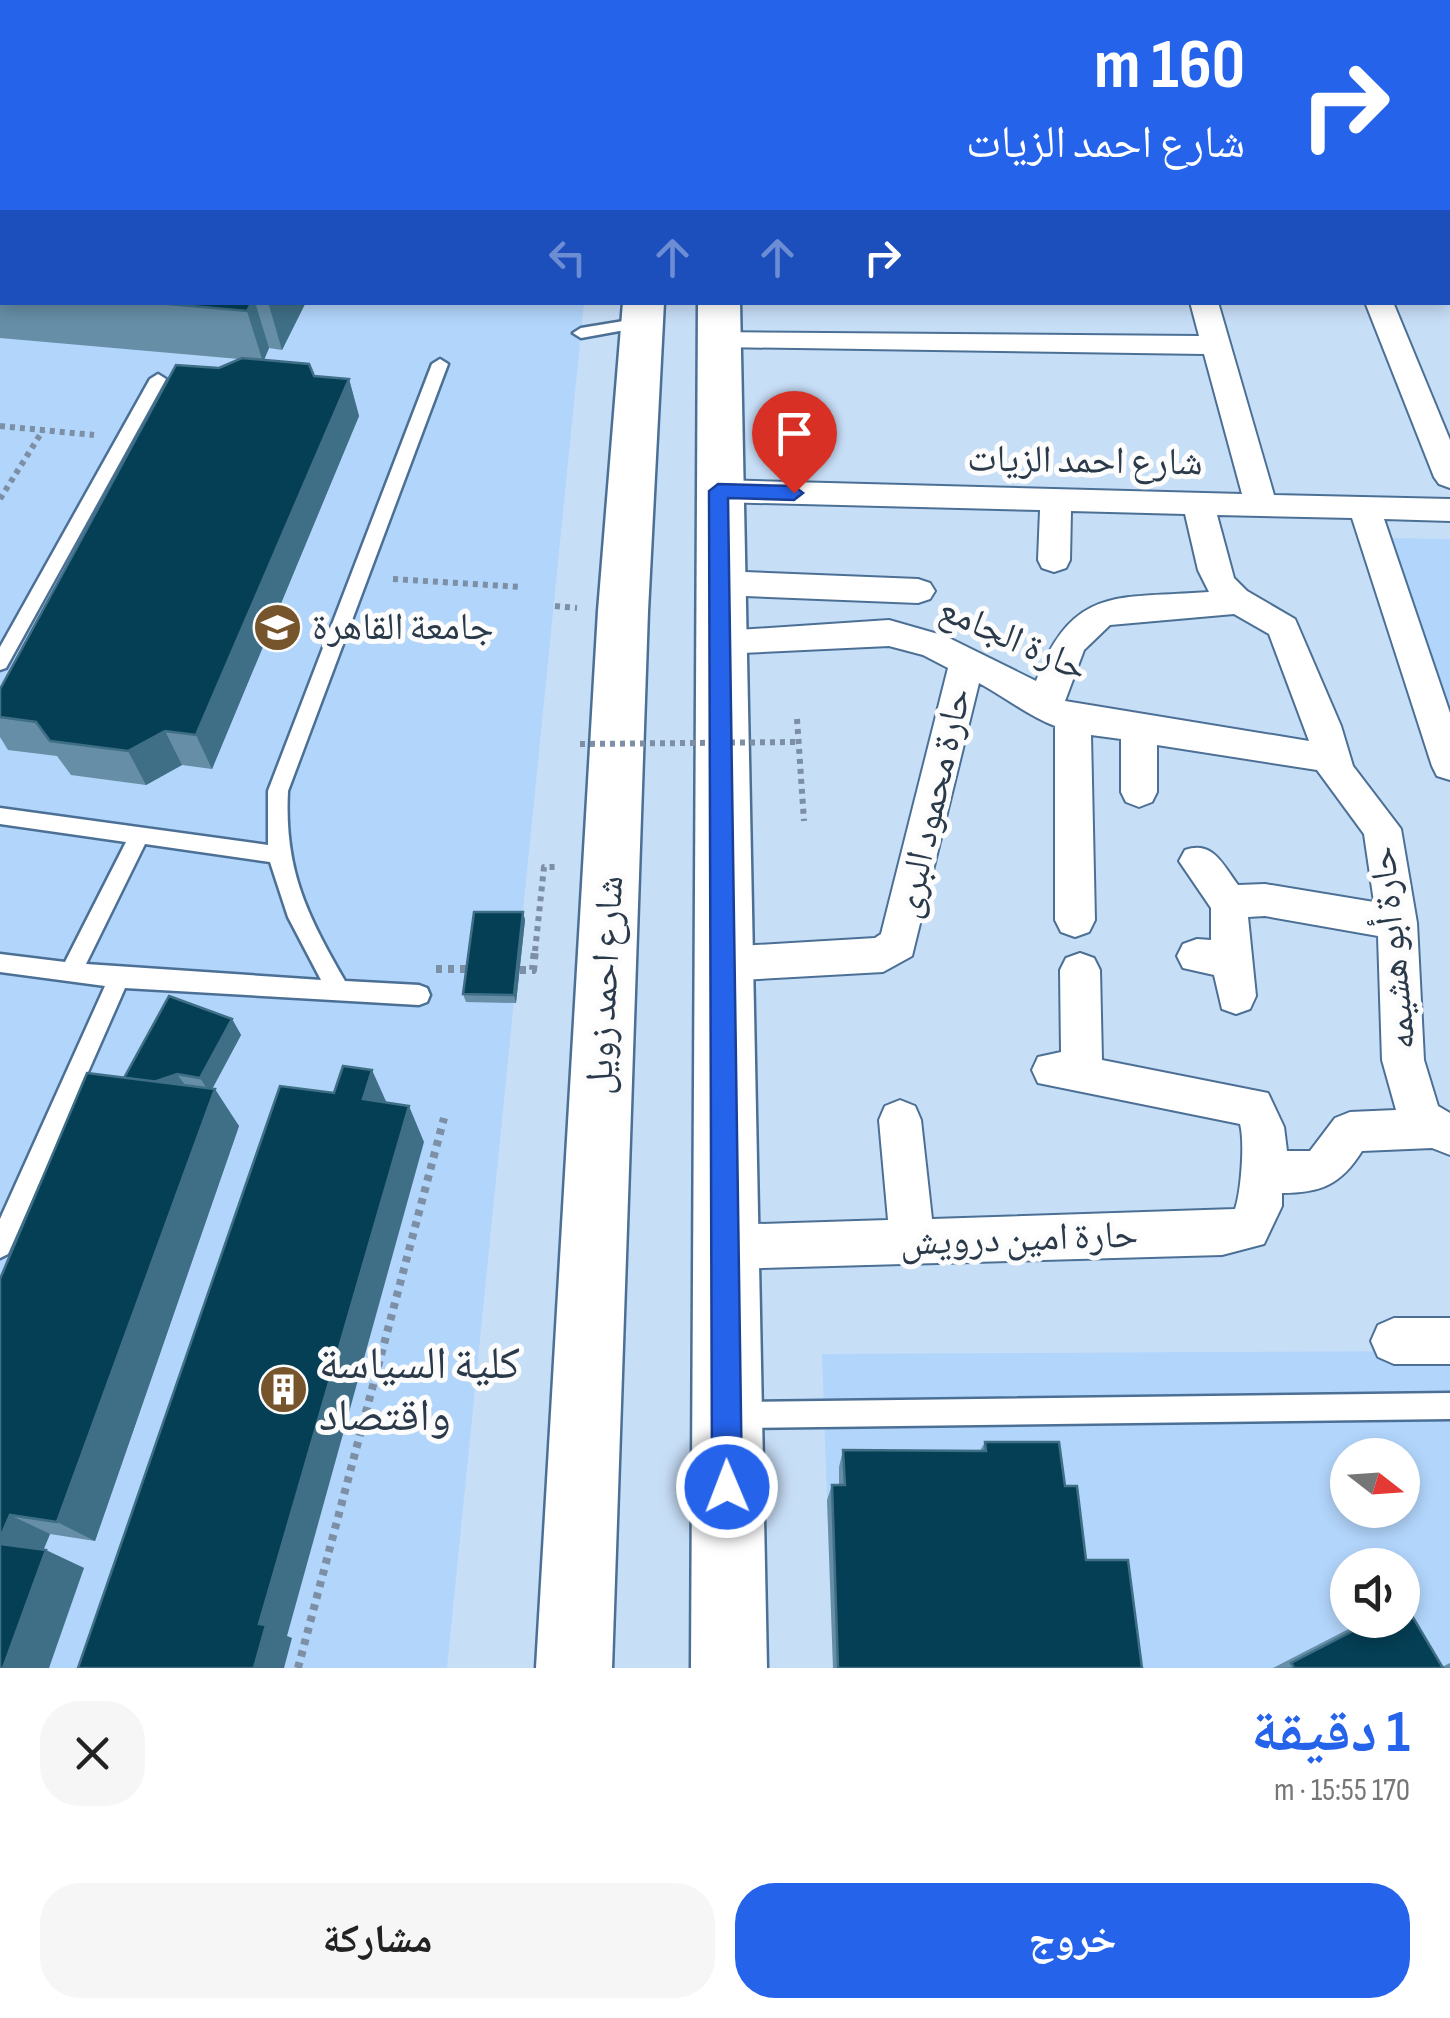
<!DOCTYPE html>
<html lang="ar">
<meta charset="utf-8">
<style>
:root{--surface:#fff;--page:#f6f6f6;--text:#222;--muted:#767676;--accent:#2563eb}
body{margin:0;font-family:"Sofia Sans Condensed","Noto Naskh Arabic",sans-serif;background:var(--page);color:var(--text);direction:rtl;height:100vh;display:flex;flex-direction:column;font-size:38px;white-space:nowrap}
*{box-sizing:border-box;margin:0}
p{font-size:32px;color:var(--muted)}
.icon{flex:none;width:55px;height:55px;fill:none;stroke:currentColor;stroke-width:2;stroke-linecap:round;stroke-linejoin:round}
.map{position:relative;height:1668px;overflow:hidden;direction:ltr}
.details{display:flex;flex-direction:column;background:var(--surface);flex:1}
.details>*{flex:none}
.banner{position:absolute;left:0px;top:0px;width:1450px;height:305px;box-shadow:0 5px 15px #0003;direction:rtl;background:#2563eb;color:#fff;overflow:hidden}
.needle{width:65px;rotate:107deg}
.buttons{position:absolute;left:1330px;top:1438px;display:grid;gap:20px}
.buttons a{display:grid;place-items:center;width:90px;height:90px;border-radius:50%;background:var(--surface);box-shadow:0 5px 15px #0003;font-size:50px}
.pin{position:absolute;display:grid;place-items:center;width:85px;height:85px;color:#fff;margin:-102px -42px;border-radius:50% 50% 50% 0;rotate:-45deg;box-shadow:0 0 10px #0007}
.pin .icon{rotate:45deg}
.me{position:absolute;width:110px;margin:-55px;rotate:359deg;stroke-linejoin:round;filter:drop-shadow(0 0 8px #0008)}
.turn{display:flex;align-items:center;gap:35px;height:210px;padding:0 40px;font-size:45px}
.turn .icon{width:130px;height:130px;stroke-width:2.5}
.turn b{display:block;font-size:70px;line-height:85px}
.lanes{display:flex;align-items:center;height:95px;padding:0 40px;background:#0003;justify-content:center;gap:50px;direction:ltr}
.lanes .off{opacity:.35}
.round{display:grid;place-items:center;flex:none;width:105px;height:105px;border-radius:40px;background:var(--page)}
.summary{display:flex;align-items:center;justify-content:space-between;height:170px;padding:0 40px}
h1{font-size:60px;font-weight:700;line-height:75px;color:var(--accent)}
.action{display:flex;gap:20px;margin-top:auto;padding:20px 40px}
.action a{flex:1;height:115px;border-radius:40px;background:var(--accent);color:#fff;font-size:40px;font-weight:700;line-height:115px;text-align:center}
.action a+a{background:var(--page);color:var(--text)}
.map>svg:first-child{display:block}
</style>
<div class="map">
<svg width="1450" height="1668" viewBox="0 0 1450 1668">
<rect width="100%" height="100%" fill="#c7def7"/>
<!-- built -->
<g fill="#b2d5fb" fill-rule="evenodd">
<path d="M0 0H611L2 2V302L584 303 447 1668H0Z"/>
<path d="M1391 538 1450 539V718Z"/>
<path d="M1450 1351V1668H833L822 1354ZM1348 1455H1402V1510H1348ZM1348 1565H1402V1620H1348Z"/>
</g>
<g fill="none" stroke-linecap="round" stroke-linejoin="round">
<defs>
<g id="service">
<path d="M642 318 650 323 647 326 581 338 573 333 581 328Z"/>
<path d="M440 359 448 364 288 791C284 870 307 915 345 981L419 985 427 988 430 995 427 1002 419 1005 125 988 8 1254 0 1258V1219L105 986 0 972V954L65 962 126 842 0 824V808L268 845V791L432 364ZM145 844 270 862 288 917 321 980 86 964Z"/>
<path d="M158 374 166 379 6 668 0 670V647L150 379Z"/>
<path d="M1450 1393V1419L737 1428 728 1424 724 1415 728 1406 737 1402Z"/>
</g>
<g id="minor">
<rect x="1106" y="0" width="22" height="2"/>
<path d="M1399 0H1421L1422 2H1400Z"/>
<path d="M1448 0H1450V14L1448 2H1440Z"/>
<rect x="1448" y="73" width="2" height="20"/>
<path d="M1448 142H1450V158L1448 157Z"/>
<rect x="1448" y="227" width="2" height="16"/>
<path d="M1190 302H1218L1274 495 1450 499V521L1384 519 1450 713V780L1437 776 1432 766 1352 518 1217 515 1234 578 1247 591 1295 619 1341 726 1353 766 1401 829 1417 923 1424 1060 1438 1106 1450 1113V1155L1432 1148 1362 1151C1341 1185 1320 1193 1282 1193V1206L1264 1244 1222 1255 726 1269 710 1263 704 1247 710 1231 726 1225 888 1220 879 1120 885 1106 900 1100 915 1106 921 1120 932 1219 1235 1209C1241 1192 1245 1142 1240 1124L1038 1083 1032 1070 1038 1057 1061 1052 1060 970 1066 958 1080 953 1094 958 1100 970 1102 1060 1268 1093 1284 1127 1287 1151H1310L1335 1118 1350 1112 1396 1110 1382 1060 1378 936 1265 916 1248 917 1256 996 1250 1009 1236 1014 1222 1009 1214 975 1183 968 1177 956 1183 944 1197 939 1211 940V908L1179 861 1185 850C1213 840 1223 865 1238 885L1265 884 1374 902 1364 834 1317 770 1157 745V792L1152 802 1139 807 1126 802 1121 792V739L1091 735 1095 920 1089 932 1075 937 1061 932 1055 920V726C1028 716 1005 697 979 683L912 956 883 972 723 981 709 976 703 964 709 952 723 947 875 938 881 934 948 668 923 655 889 646 720 654 708 650 703 641 708 632 889 620 945 636 1036 681C1073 584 1119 599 1209 592L1198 570 1185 514 1071 511 1070 560 1066 568 1054 572 1042 568 1038 560 1040 510 718 502 707 499 702 491 707 483 718 480 1242 494 1204 354 719 347 709 344 705 338 709 332 1199 336ZM1234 614 1269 634 1309 741 1065 701 1084 650 1110 625Z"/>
<path d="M1365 302H1393L1450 440V488L1439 484 1434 477Z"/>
<path d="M719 571 918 579 930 583 935 591 930 599 918 603 719 595 707 591 703 583 707 575Z"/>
<path d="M1394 1318H1450V1364H1394L1378 1357 1371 1341 1378 1325Z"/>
</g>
<g id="primary">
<path d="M656 0H690V2H657Z"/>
<path d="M717 0H751V2H718Z"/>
<path d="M623 302H664L648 611 612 1668H536L598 611Z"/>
<path d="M698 302H740L767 1668H691Z"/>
</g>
</defs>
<!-- service casing -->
<use href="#service" stroke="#4c7095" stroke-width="5"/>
<!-- minor casing -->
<use href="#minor" stroke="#4c7095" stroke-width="4"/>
<!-- primary casing -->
<use href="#primary" stroke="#4c7095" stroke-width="5"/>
<!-- path-far1 -->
<g stroke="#7c8fa4" stroke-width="6" stroke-dasharray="5 5" stroke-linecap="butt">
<path d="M0 426 94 435"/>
<path d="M0 499 43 430"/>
<path d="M393 579 521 587"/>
<path d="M555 606 577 608"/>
<path d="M797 719 804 821"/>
<path d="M535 951 544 867H559"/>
</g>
<!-- path -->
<g stroke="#7c8fa4" stroke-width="8" stroke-dasharray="6 6" stroke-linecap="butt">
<path d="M436 969H470"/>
<path d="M520 970H533L535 949"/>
<path d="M298 1668 444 1118"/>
</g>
<!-- service -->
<use href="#service" fill="#fff" fill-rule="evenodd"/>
<!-- minor -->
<use href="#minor" fill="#fff" fill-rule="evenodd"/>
<!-- primary -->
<use href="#primary" fill="#fff" fill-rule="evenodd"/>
<!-- path-bridge -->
<path stroke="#7c8fa4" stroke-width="6" stroke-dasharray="5 5" stroke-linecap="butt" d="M580 744 798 742"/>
</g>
<!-- wall -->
<g fill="#668ea6">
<path d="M0 0H101L99 2H2V110H0Z"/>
<path d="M354 0H512V2Z"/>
<path d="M0 208H2V302H306L282 350 269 348 264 360 314 376 349 379 359 416 212 769 182 765 146 785 71 775 57 756 8 750 0 737V689L219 368 239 359 0 338Z"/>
<path d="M523 912 525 920 516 1003 466 1002 463 994Z"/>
<path d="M232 1019 241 1035 212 1089 239 1126 95 1541 50 1534 43 1550 84 1568 0 1668V1279L124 1078Z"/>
<path d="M985 1442 1065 1486 1086 1560 1142 1668H833L827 1500 832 1485H839V1467L843 1450 980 1451Z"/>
<path d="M1366 1620H1402L1442 1667 1450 1663V1668H1273Z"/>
</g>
<!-- shaded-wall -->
<g fill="#3f6f86">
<path d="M58 0H101L99 2H56Z"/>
<path d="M385 0H419V1L384 2Z"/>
<path d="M0 63 2 69V99L0 93Z"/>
<path d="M2 151V199L0 201V153Z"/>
<path d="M252 302H255L269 348 263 362 247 311Z"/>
<path d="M268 302H306L282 350Z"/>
<path d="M349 379 359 416 212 769 196 735Z"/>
<path d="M165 731 182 765 146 785 128 751Z"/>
<path d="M523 912 525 920 516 1003 514 995Z"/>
<path d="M232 1019 241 1035 210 1093 200 1078Z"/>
<path d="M372 1070 389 1108 363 1099Z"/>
<path d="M177 1074 188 1089 125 1091Z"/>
<path d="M215 1089 239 1126 95 1541 57 1522Z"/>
<path d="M409 1106 424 1142 287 1636 292 1638 284 1668H254L259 1624Z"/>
<path d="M10 1515 50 1534 39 1561 0 1545V1538Z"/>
<path d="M46 1550 84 1568 49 1668H3Z"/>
</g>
<!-- building -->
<g fill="#053f55" stroke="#3f6f86" stroke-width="2.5">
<path d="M0 0H58L56 2H2V49H0Z"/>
<path d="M354 0H385L384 2H353Z"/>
<path d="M470 0H504V2H469Z"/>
<path d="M787 0H840L841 2H788Z"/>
<path d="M865 0H924L925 2H865Z"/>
<path d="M1007 0H1041L1054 2H1009Z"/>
<path d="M0 116 2 118V151L0 153Z"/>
<rect x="0" y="208" width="2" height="82"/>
<path d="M146 302H252L247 311Z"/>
<path d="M242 358 309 364 314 376 349 379 196 735 165 731 128 751 50 741 36 722 0 717V689L176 365 219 368Z"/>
<path d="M474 912H523L514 995 463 994Z"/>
<path d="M169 996 232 1019 200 1078 177 1074 154 1082 124 1078Z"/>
<path d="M343 1066 372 1070 363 1099 409 1106 259 1624 266 1625 254 1668H78L280 1086 334 1093Z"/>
<path d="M87 1073 215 1089 57 1522 10 1515 0 1538V1279Z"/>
<path d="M985 1442H1059L1065 1486H1077L1086 1560H1128L1142 1668H838L832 1485H845L843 1450 986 1451Z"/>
<path d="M0 1544 46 1550 3 1668H0Z"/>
<path d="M1405 1604 1443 1668H1294L1291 1663 1374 1620H1402V1605Z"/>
</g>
<!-- route -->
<path fill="#2563eb" stroke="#184099" stroke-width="2.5" d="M718 484 794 486 803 493 794 500 728 498 742 1487 737 1498 727 1502 716 1498 712 1487 709 491Z"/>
<!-- icons -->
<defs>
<symbol id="university-disc" viewBox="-11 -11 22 22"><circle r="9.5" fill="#76552c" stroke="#fcfcfc"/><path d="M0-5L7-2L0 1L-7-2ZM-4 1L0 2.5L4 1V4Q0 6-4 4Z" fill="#fff"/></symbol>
<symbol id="building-disc" viewBox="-11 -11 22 22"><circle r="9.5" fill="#76552c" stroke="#fcfcfc"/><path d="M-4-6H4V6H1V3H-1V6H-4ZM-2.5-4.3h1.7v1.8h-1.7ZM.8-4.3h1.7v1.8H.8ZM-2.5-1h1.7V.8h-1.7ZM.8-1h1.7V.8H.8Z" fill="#fff"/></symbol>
</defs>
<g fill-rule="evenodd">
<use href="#university-disc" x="250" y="600" width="55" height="55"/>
<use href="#building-disc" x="256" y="1362" width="55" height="55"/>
</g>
<g text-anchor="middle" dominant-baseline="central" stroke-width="10" stroke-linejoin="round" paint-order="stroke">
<!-- street labels -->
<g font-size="38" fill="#2a3a4a" stroke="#fcfcfc">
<text transform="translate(1085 461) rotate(1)">شارع احمد الزيات</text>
<text transform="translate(1013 639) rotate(24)">حارة الجامع</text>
<text transform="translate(933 803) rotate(-77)">حارة محمود البرى</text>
<text transform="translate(1393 948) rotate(-96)">حارة أبو هشيمه</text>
<text transform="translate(605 985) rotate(-87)">شارع احمد زويل</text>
<text transform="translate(1019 1239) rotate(-2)">حارة امين درويش</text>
</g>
<!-- poi labels -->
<g font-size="38" fill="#2a3a4a" stroke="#fcfcfc" text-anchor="start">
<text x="312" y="627">جامعة القاهرة</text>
</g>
<!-- near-poi labels -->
<g font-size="45" fill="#2a3a4a" stroke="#fcfcfc" text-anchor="start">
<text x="319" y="1364">كلية السياسة<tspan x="319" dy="52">واقتصاد</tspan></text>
</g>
</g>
</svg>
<div class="buttons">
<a><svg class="needle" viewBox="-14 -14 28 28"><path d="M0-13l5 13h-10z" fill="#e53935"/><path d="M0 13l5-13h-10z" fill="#767676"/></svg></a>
<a><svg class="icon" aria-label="sound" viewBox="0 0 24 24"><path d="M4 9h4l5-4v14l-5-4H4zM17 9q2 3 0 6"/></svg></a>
</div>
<div class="pin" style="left:794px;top:493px;background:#d93025"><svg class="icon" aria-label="arrive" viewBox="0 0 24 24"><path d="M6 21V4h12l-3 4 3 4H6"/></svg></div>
<svg class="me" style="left:727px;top:1487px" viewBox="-20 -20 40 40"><circle r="17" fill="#2563eb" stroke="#fff" stroke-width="3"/><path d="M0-11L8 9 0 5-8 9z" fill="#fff"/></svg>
<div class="banner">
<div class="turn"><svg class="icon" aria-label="right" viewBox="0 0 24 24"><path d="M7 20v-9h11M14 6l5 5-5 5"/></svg><div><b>160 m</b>شارع احمد الزيات</div></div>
<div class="lanes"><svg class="icon off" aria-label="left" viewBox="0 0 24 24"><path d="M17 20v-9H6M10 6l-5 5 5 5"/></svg><svg class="icon off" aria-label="ahead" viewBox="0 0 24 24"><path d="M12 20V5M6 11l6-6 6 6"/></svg><svg class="icon off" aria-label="ahead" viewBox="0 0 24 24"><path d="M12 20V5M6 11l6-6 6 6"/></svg><svg class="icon" aria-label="right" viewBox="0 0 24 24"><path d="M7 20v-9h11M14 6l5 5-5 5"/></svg></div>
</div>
</div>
<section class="details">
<div class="summary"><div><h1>1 دقيقة</h1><p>170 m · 15:55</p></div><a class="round"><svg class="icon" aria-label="close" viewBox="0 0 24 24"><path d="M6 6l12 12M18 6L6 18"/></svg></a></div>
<div class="action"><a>خروج</a><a>مشاركة</a></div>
</section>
